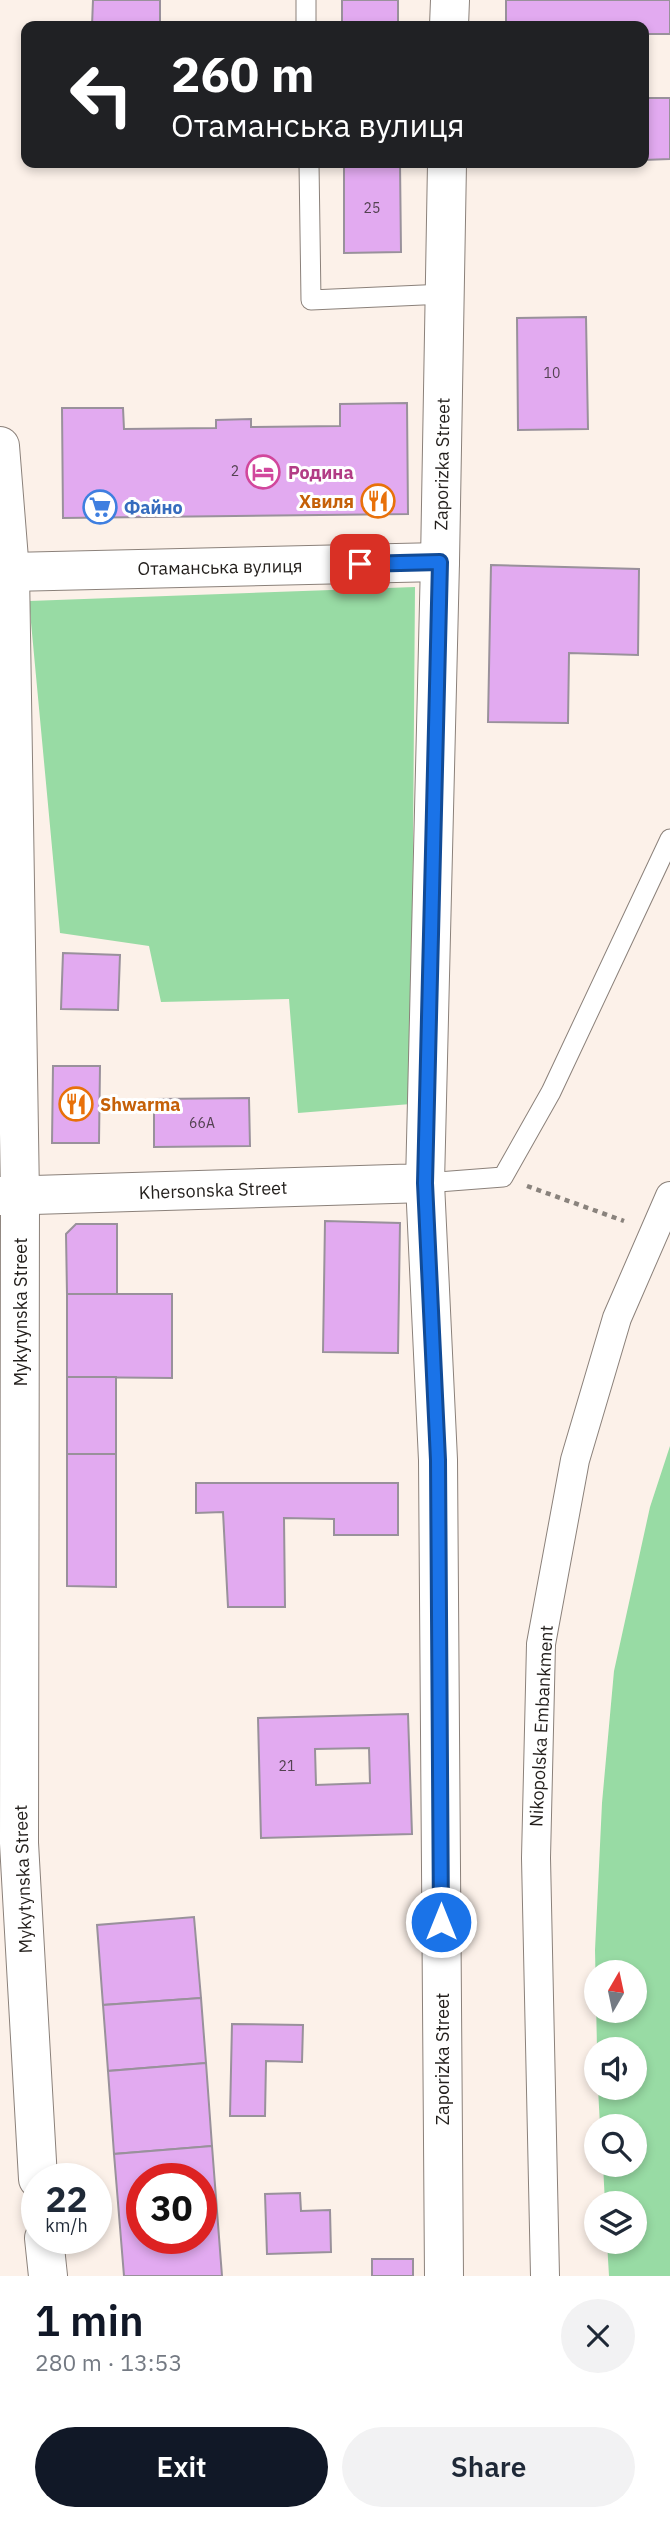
<!DOCTYPE html>
<meta charset="utf-8">
<style>
:root{--surface:#fff;--page:#f2f2f3;--text:#1f2937;--muted:#747a83;--accent:#111827}
body{margin:0;font-family:"IBM Plex Sans",sans-serif;background:var(--page);color:var(--text);height:100vh;display:flex;flex-direction:column;font-size:26px;white-space:nowrap}
*{box-sizing:border-box;margin:0}
p{font-size:23px;color:var(--muted)}
.icon{flex:none;width:38px;height:38px;fill:none;stroke:currentColor;stroke-width:2;stroke-linecap:round;stroke-linejoin:round}
.map{position:relative;height:2276px;overflow:hidden}
.panel{display:flex;flex-direction:column;background:var(--surface);flex:1}
.panel>*{flex:none}
.banner{position:absolute;left:21px;top:21px;width:628px;height:147px;border-radius:14px;box-shadow:0 4px 10px #0003;background:#202124;color:#fff;overflow:hidden}
.needle{width:46px;rotate:9deg}
.tools{position:absolute;left:584px;top:1960px;display:grid;gap:14px}
.tools a{display:grid;place-items:center;width:63px;height:63px;border-radius:50%;background:var(--surface);box-shadow:0 4px 10px #0003;font-size:35px}
.speed{position:absolute;left:21px;top:2163px;display:flex;gap:14px;font-size:35px;font-weight:700;text-align:center}
.speed>*{display:grid;place-content:center;width:91px;height:91px;border-radius:50%;background:var(--surface);box-shadow:0 4px 10px #0003;line-height:1}
.speed small{font-size:18px;font-weight:400}
.speed .limit{border:10px solid #d22;background:#fff;color:#111}
.pin{position:absolute;display:grid;place-items:center;width:60px;height:60px;color:#fff;margin:-30px;border-radius:14px;box-shadow:0 4px 10px #0006}
.me{position:absolute;width:77px;margin:-38px;rotate:0deg;stroke-linejoin:round;filter:drop-shadow(0 0 5px #0008)}
.turn{display:flex;align-items:center;gap:24px;height:147px;padding:0 35px;font-size:32px}
.turn .icon{width:91px;height:91px;stroke-width:2.5}
.turn b{display:block;font-size:49px;line-height:60px}
.round{display:grid;place-items:center;flex:none;width:74px;height:74px;border-radius:37px;background:var(--page)}
.headline{display:flex;align-items:center;justify-content:space-between;height:119px;padding:0 35px}
h1{font-size:42px;font-weight:600;line-height:52px;color:var(--accent)}
.cta{display:flex;gap:14px;margin-top:auto;padding:14px 35px}
.cta a{flex:1;height:80px;border-radius:42px;background:var(--accent);color:#fff;font-size:28px;font-weight:600;line-height:80px;text-align:center}
.cta a+a{background:var(--page);color:var(--text)}
.map>svg:first-child{display:block}
</style>
<div class="map">
<svg width="670" height="2276" viewBox="0 0 670 2276">
<rect width="100%" height="100%" fill="#fcf1e9"/>
<!-- green -->
<g fill="#98dba4" fill-rule="evenodd">
<path d="M415 587 411 1104 298 1113 289 999 161 1002 149 946 60 933 29 601Z"/>
<path d="M670 1446V2276H609L607 2242H635V2203H605L603 2165H635V2126H600L598 2088H635V2049H597L595 1950 602 1803 614 1671 650 1507ZM597 1972H635V2011H597Z"/>
</g>
<!-- building -->
<g fill="#e2aaf0" stroke="#99919b" stroke-width="2" fill-rule="evenodd">
<path d="M93 0H160V26H92Z"/>
<rect x="342" y="0" width="56" height="26"/>
<path d="M506 0H670V34H644V26H506Z"/>
<path d="M644 98H670V159L644 160Z"/>
<path d="M344 163H400L401 252 344 253Z"/>
<path d="M586 317 588 429 518 430 517 318Z"/>
<path d="M407 403 408 514 63 518 62 408H123L124 429 216 428V420L251 419V427L340 426V404Z"/>
<path d="M491 565 639 569 638 655 569 653 568 723 488 722Z"/>
<path d="M63 953 120 955 118 1010 61 1009Z"/>
<path d="M53 1066H100L99 1143H52Z"/>
<path d="M249 1098 250 1146 154 1147V1099Z"/>
<path d="M325 1221 400 1223 398 1353 323 1352Z"/>
<path d="M76 1224H117V1294H67L66 1234Z"/>
<path d="M67 1294H172V1378L67 1377Z"/>
<rect x="67" y="1377" width="49" height="77"/>
<path d="M67 1454H116V1587L67 1586Z"/>
<path d="M196 1483H398V1535H334V1519L284 1518 285 1607H228L223 1512 196 1513Z"/>
<path d="M408 1714 412 1834 261 1838 258 1718ZM369 1748 370 1783 316 1785 315 1749Z"/>
<path d="M194 1917 201 1998 103 2005 97 1925Z"/>
<path d="M201 1998 206 2063 108 2071 103 2005Z"/>
<path d="M232 2024 303 2025 302 2062 266 2061 265 2116H230Z"/>
<path d="M206 2063 212 2146 114 2154 108 2071Z"/>
<path d="M212 2146 222 2276H124L114 2154ZM142 2179H201V2238H142Z"/>
<path d="M300 2193 301 2211 330 2210 331 2252 267 2254 265 2194Z"/>
<rect x="372" y="2259" width="41" height="17"/>
</g>
<g fill="none" stroke-linecap="round" stroke-linejoin="round">
<defs>
<g id="service">
<path d="M306 0V26"/>
<path d="M309 163 311 300 445 294"/>
<path d="M425 1183 503 1177 551 1092 670 839"/>
</g>
<path id="pedestrian" d="M545 2276 536 1858 541 1644 575 1460 617 1318 670 1196"/>
<path id="minor" d="M425 1183 438 1460 444 2276"/>
<g id="tertiary">
<path d="M0 446 10 572 20 1196 19 1843 38 2179"/>
<path d="M10 572 440 562"/>
<path d="M44 2238 48 2276"/>
</g>
<g id="secondary">
<path d="M449 26 450 0"/>
<path d="M0 1196 425 1183 440 562 447 163"/>
</g>
</defs>
<!-- service casing -->
<use href="#service" stroke="#8b817a" stroke-width="21"/>
<!-- pedestrian casing -->
<use href="#pedestrian" stroke="#8b817a" stroke-width="30"/>
<!-- minor casing -->
<use href="#minor" stroke="#8b817a" stroke-width="40"/>
<!-- tertiary casing -->
<use href="#tertiary" stroke="#8b817a" stroke-width="40"/>
<!-- secondary casing -->
<use href="#secondary" stroke="#8b817a" stroke-width="40"/>
<!-- path -->
<path stroke="#8a837d" stroke-width="4.5" stroke-dasharray="5 5" stroke-linecap="butt" d="M527 1186 624 1221"/>
<!-- service -->
<use href="#service" stroke="#fff" stroke-width="19"/>
<!-- pedestrian -->
<use href="#pedestrian" stroke="#fff" stroke-width="28"/>
<!-- minor -->
<use href="#minor" stroke="#fff" stroke-width="38"/>
<!-- tertiary -->
<use href="#tertiary" stroke="#fff" stroke-width="38"/>
<!-- secondary -->
<use href="#secondary" stroke="#fff" stroke-width="38"/>
</g>
<g fill="none" stroke-linecap="round" stroke-linejoin="round">
<defs>
<path id="route" d="M360 564 440 562 425 1183 438 1460 441 1922"/>
</defs>
<!-- route casing -->
<use href="#route" stroke="#114b97" stroke-width="18"/>
<!-- route -->
<use href="#route" stroke="#1a73e8" stroke-width="12"/>
</g>
<!-- icons -->
<defs>
<symbol id="hotel-ring" viewBox="-11 -11 22 22"><circle r="9.5" fill="#fff" stroke="#d1479c" stroke-width="1.5"/><path d="M-6-4.5h1.5V1H6V5H4.5V3h-9V5H-6ZM-4 0a1.8 1.8 0 1 1 3.6 0ZM.5 0V-2.5h3Q6-2.5 6 0Z" fill="#d1479c"/></symbol>
<symbol id="restaurant-ring" viewBox="-11 -11 22 22"><circle r="9.5" fill="#fff" stroke="#e8710a" stroke-width="1.5"/><path d="M-5-6h1v4h1v-4h1v4h1v-4h1v5L-1.5 .5V6h-2V.5L-5-1ZM5-6V6H3V1.5H1.5Q1.5-4 5-6Z" fill="#e8710a"/></symbol>
<symbol id="supermarket-ring" viewBox="-11 -11 22 22"><circle r="9.5" fill="#fff" stroke="#3f7fe0" stroke-width="1.5"/><path d="M-6-5.5h2.5l.6 2H6L4.5 2H-2.5L-4.4-4H-6ZM-1.5 3.2a1.3 1.3 0 1 0 .1 0ZM3 3.2a1.3 1.3 0 1 0 .1 0Z" fill="#3f7fe0"/></symbol>
</defs>
<g fill-rule="evenodd">
<use href="#hotel-ring" x="244" y="453" width="38" height="38"/>
<use href="#restaurant-ring" x="359" y="482" width="38" height="38"/>
<use href="#supermarket-ring" x="81" y="488" width="38" height="38"/>
<use href="#restaurant-ring" x="57" y="1085" width="38" height="38"/>
</g>
<g text-anchor="middle" dominant-baseline="central" stroke-width="6" stroke-linejoin="round" paint-order="stroke">
<!-- number labels -->
<g font-size="14" fill="#534251">
<text x="372" y="208">25</text>
<text x="552" y="373">10</text>
<text x="235" y="471">2</text>
<text x="202" y="1123">66А</text>
<text x="287" y="1766">21</text>
</g>
<!-- street labels -->
<g font-size="18" fill="#231f1c" stroke="#fff">
<text transform="translate(442 464) rotate(-89)">Zaporizka Street</text>
<text transform="translate(220 567) rotate(-1)">Отаманська вулиця</text>
<text transform="translate(213 1190) rotate(-2)">Khersonska Street</text>
<text transform="translate(20 1312) rotate(-90)">Mykytynska Street</text>
<text transform="translate(541 1726) rotate(-87)">Nikopolska Embankment</text>
<text transform="translate(23 1879) rotate(-92)">Mykytynska Street</text>
<text transform="translate(442 2059) rotate(-90)">Zaporizka Street</text>
</g>
<!-- hotel labels -->
<g font-size="18" font-weight="bold" fill="#b23c85" stroke="#fff" text-anchor="start">
<text x="288" y="472">Родина</text>
</g>
<!-- food labels -->
<g font-size="18" font-weight="bold" fill="#c56008" stroke="#fff" text-anchor="end">
<text x="354" y="501">Хвиля</text>
<text x="100" y="1104" text-anchor="start">Shwarma</text>
</g>
<!-- shop labels -->
<g font-size="18" font-weight="bold" fill="#366cbe" stroke="#fff" text-anchor="start">
<text x="124" y="507">Файно</text>
</g>
</g>
</svg>
<div class="tools">
<a><svg class="needle" viewBox="-14 -14 28 28"><path d="M0-13l5 13h-10z" fill="#e53935"/><path d="M0 13l5-13h-10z" fill="#747a83"/></svg></a>
<a><svg class="icon" aria-label="sound" viewBox="0 0 24 24"><path d="M4 9h4l5-4v14l-5-4H4zM17 9q2 3 0 6"/></svg></a>
<a><svg class="icon" aria-label="search" viewBox="0 0 24 24"><circle cx="10" cy="10" r="6"/><path d="M15 15l6 6"/></svg></a>
<a><svg class="icon" aria-label="layers" viewBox="0 0 24 24"><path d="M12 4l9 5-9 5-9-5zM3 14l9 5 9-5"/></svg></a>
</div>
<div class="speed"><div>22<small>km/h</small></div><div class="limit">30</div></div>
<div class="pin" style="left:360px;top:564px;background:#d93025"><svg class="icon" aria-label="arrive" viewBox="0 0 24 24"><path d="M6 21V4h12l-3 4 3 4H6"/></svg></div>
<svg class="me" style="left:441px;top:1922px" viewBox="-20 -20 40 40"><circle r="17" fill="#1a73e8" stroke="#fff" stroke-width="3"/><path d="M0-11L8 9 0 5-8 9z" fill="#fff"/></svg>
<div class="banner">
<div class="turn"><svg class="icon" aria-label="left" viewBox="0 0 24 24"><path d="M17 20v-9H6M10 6l-5 5 5 5"/></svg><div><b>260 m</b>Отаманська вулиця</div></div>
</div>
</div>
<section class="panel">
<div class="headline"><div><h1>1 min</h1><p>280 m · 13:53</p></div><a class="round"><svg class="icon" aria-label="close" viewBox="0 0 24 24"><path d="M6 6l12 12M18 6L6 18"/></svg></a></div>
<div class="cta"><a>Exit</a><a>Share</a></div>
</section>
